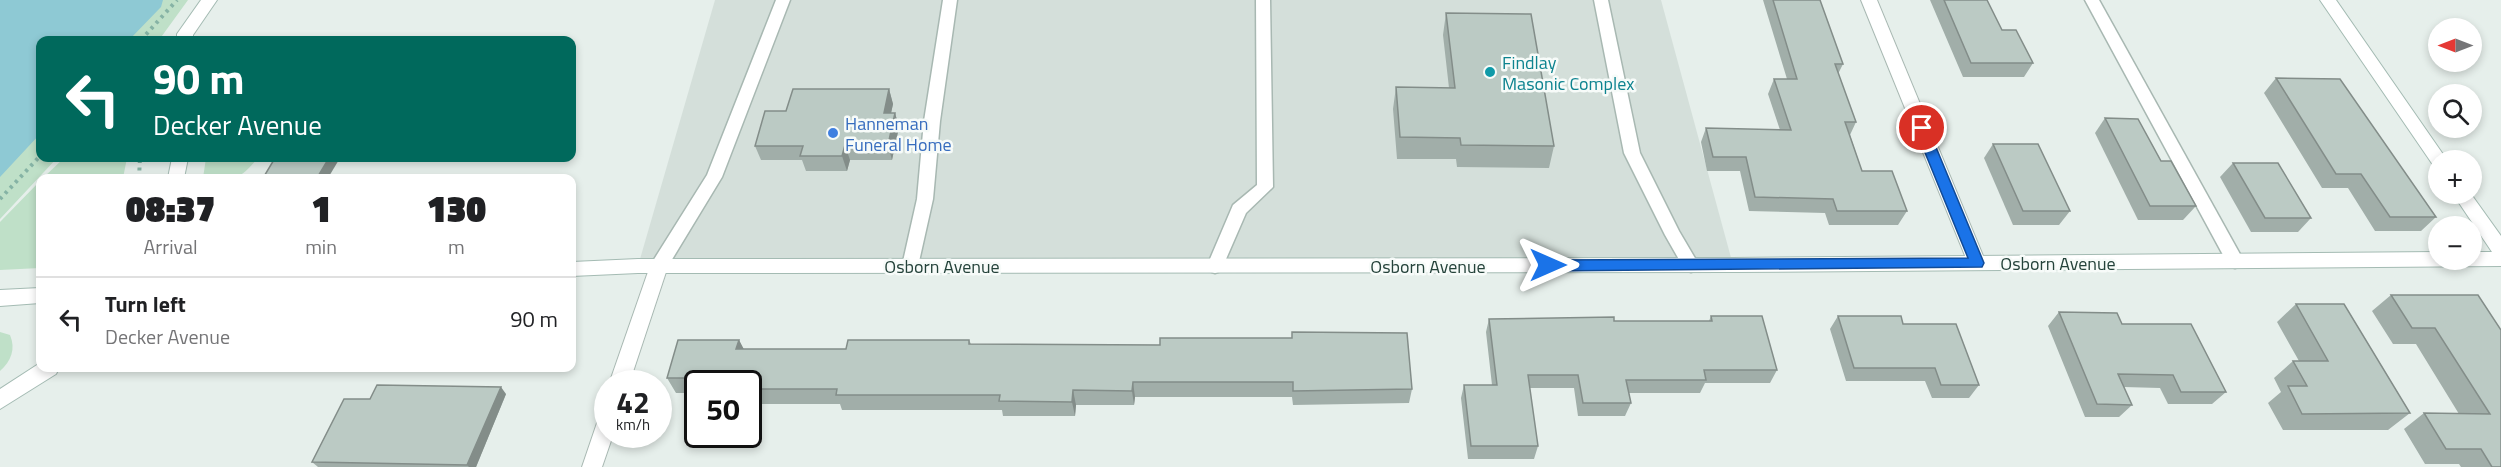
<!DOCTYPE html>
<meta charset="utf-8">
<style>
:root{--surface:#fff;--page:#f6f6f6;--text:#202124;--muted:#757577;--line:#e0e0e0}
body{margin:0;font-family:"Titillium Web",sans-serif;background:var(--page);color:var(--text);height:100vh;display:flex;flex-direction:column;font-size:22px;white-space:nowrap}
*{box-sizing:border-box;margin:0}
p{font-size:20px;color:var(--muted)}
.icon{flex:none;width:33px;height:33px;fill:none;stroke:currentColor;stroke-width:2;stroke-linecap:round;stroke-linejoin:round}
.map{position:relative;flex:1;overflow:hidden}
.sheet{position:absolute;left:36px;top:174px;width:540px;height:198px;display:flex;flex-direction:column;background:var(--surface);border-radius:12px;box-shadow:0 3px 9px #0003}
.sheet>*{flex:none}
.hud{position:absolute;left:36px;top:36px;width:540px;height:126px;border-radius:12px;box-shadow:0 3px 9px #0003;background:#00695c;color:#fff;overflow:hidden}
.needle{width:39px;rotate:270deg}
.buttons{position:absolute;left:2428px;top:18px;display:grid;gap:12px}
.buttons a{display:grid;place-items:center;width:54px;height:54px;border-radius:50%;background:var(--surface);box-shadow:0 3px 9px #0003;font-size:30px}
.speed{position:absolute;left:594px;top:370px;display:flex;gap:12px;font-size:30px;font-weight:700;text-align:center}
.speed>*{display:grid;place-content:center;width:78px;height:78px;border-radius:50%;background:var(--surface);box-shadow:0 3px 9px #0003;line-height:1}
.speed small{font-size:15px;font-weight:400}
.speed .limit{border:3px solid #111;border-radius:9px;background:#fff;color:#111}
.pin{position:absolute;display:grid;place-items:center;width:51px;height:51px;color:#fff;margin:-26px;border:3px solid #fff;border-radius:50%;box-shadow:0 2px 6px #0007}
.me{position:absolute;width:66px;margin:-33px;rotate:90deg;stroke-linejoin:round;filter:drop-shadow(0 0 4px #0008)}
.turn{display:flex;align-items:center;gap:21px;height:126px;padding:0 18px;font-size:27px}
.turn .icon{width:78px;height:78px;stroke-width:2.5}
.turn b{display:block;font-size:42px;line-height:51px}
.eta{display:flex;justify-content:space-evenly;align-items:center;height:102px;text-align:center}
.eta b{font-size:36px;font-weight:800;line-height:42px}
ul{padding:0;list-style:none}
li{display:flex;align-items:center;gap:18px;height:84px;padding:0 18px;border-top:2px solid var(--line)}
li div{flex:1}
li b{display:block;font-size:22px}
li em{font-style:normal}
.map>svg:first-child{display:block}
</style>
<div class="map">
<svg width="2501" height="467" viewBox="0 0 2501 467">
<rect width="100%" height="100%" fill="#e6efeb"/>
<!-- built -->
<path fill="#d4dfda" d="M715 0H1661L1733 265 638 266Z"/>
<!-- green -->
<g fill="#bfe0c8">
<path d="M0 0H188L159 40H40V158H57L0 219Z"/>
<path d="M64 158H127L123 178H43Z"/>
<path d="M206 158H258C237 183 234 179 203 178Z"/>
<path d="M40 181V268L0 270V222Z"/>
<path d="M0 332 10 335C16 349 11 361 0 371Z"/>
</g>
<!-- water -->
<path fill="#8ec9d4" d="M0 0H163L161 7 129 40H40V134L0 177Z"/>
<g fill="none" stroke-linecap="round" stroke-linejoin="round">
<defs>
<g id="service">
<path d="M776 0H790L722 177 665 271 659 273 653 271 651 266 653 261 707 175Z"/>
<path d="M943 0H957L940 121 933 199 918 266 916 271 910 273 904 271 902 266 917 199 924 121Z"/>
<path d="M1256 0H1270L1273 187 1246 213 1223 266 1221 271 1215 273 1209 271 1207 266 1233 205 1257 185Z"/>
<path d="M1594 0H1608L1640 153 1679 231 1699 265 1697 270 1691 272 1685 270 1665 235 1624 153Z"/>
<path d="M2085 0H2099L2241 256 2243 261 2241 266 2235 268 2229 266Z"/>
</g>
<g id="minor">
<path d="M1861 0H1877L1986 263 1983 268 1977 270 1971 268 1968 263Z"/>
<path d="M659 259 665 261 668 266 629 384H609L650 266 653 261Z"/>
<path d="M608 411V435H613L602 467H582L598 420 601 414Z"/>
</g>
<g id="secondary">
<path d="M201 0H217L193 35V40H177V34Z"/>
<path d="M2320 0H2336L2447 160H2439V167L2433 165Z"/>
<path d="M172 158H188L184 178H168Z"/>
<path d="M2453 194H2471L2501 236V266L1733 272 638 273 572 276V262L638 259 1733 258 2439 252V260H2472V252H2492Z"/>
<path d="M40 288V303L0 306V290Z"/>
<path d="M40 363V368H59L56 374 0 409V389Z"/>
</g>
</defs>
<!-- service casing -->
<use href="#service" stroke="#a8b8b2" stroke-width="3"/>
<!-- minor casing -->
<use href="#minor" stroke="#a8b8b2" stroke-width="2"/>
<!-- secondary casing -->
<use href="#secondary" stroke="#a4bbb3" stroke-width="2"/>
<!-- path -->
<g stroke="#86b3a5" stroke-width="4" stroke-dasharray="3 4.5" stroke-linecap="butt">
<path d="M141 40 177 0"/>
<path d="M139 178 140 158"/>
<path d="M0 199 40 156"/>
</g>
<!-- service -->
<use href="#service" fill="#fff" fill-rule="evenodd"/>
<!-- minor -->
<use href="#minor" fill="#fff" fill-rule="evenodd"/>
<!-- secondary -->
<use href="#secondary" fill="#fff" fill-rule="evenodd"/>
</g>
<!-- wall -->
<g fill="#a1aea9">
<path d="M1763 0H1820L1843 64 1838 74 1856 122 1850 135 1862 171 1907 211 1898 225H1829L1825 213 1749 211 1740 171H1707L1701 142 1706 128 1780 130 1768 94 1774 79H1787Z"/>
<path d="M1930 0H1987L2002 30 2033 63 2024 77H1963Z"/>
<path d="M1446 13 1554 146 1549 168 1457 167 1456 159H1397L1393 109 1396 87 1449 88 1443 35Z"/>
<path d="M2276 78 2436 217 2421 231H2375L2348 188H2322L2264 93Z"/>
<path d="M889 89 893 104 891 113H895L899 127 892 160H850L847 171H806L802 160H761L755 146 786 111Z"/>
<path d="M2105 118 2161 161 2196 206 2183 220H2138L2095 133Z"/>
<path d="M1993 144 2070 211 2059 225H2013L1984 158Z"/>
<path d="M2233 163 2311 218 2298 232H2251L2220 177Z"/>
<path d="M2391 295H2478L2501 467H2461L2459 464H2425L2404 429 2424 413 2459 414 2416 344H2393L2372 311Z"/>
<path d="M2296 304 2410 413 2388 430H2283L2268 403 2281 392 2274 378 2293 361H2299L2277 322Z"/>
<path d="M2059 312 2122 324 2226 392 2212 404H2168L2160 388 2124 387 2132 405 2119 417H2085L2048 326Z"/>
<path d="M1711 316 1777 370 1770 383H1705L1700 393H1629L1631 403 1625 416H1578L1574 388H1529L1538 446 1534 459H1468L1461 398 1464 385H1492L1486 332 1489 319 1614 321H1709Z"/>
<path d="M1838 316 1903 324 1979 385 1969 398H1932L1925 381H1846L1830 329Z"/>
<path d="M739 340 743 349H846L969 340 971 344 1412 389 1409 403 1293 405 1292 397H1135L1134 405H1076L1075 416H1003L1002 410H842L840 404H748V384H698V393H676L667 378Z"/>
<path d="M506 394 476 467H318L312 462 370 399Z"/>
</g>
<!-- shaded-wall -->
<g fill="#838d89">
<path d="M889 89 893 104 888 127 884 113Z"/>
<path d="M895 113 899 127 892 160 888 145Z"/>
<path d="M845 145 850 160 847 171 842 156Z"/>
<path d="M329 158H340L328 178H317Z"/>
<path d="M739 340 747 355 736 349Z"/>
<path d="M1133 382 1135 397 1134 405 1132 391Z"/>
<path d="M501 387 506 394 476 467H469L467 465Z"/>
<path d="M1073 390 1076 405 1075 416 1072 402Z"/>
</g>
<!-- building -->
<g fill="#bbcac4" stroke="#838d89" stroke-width="1.5">
<path d="M1773 0H1820L1843 64H1835L1856 122H1845L1862 171H1892L1907 211H1837L1833 199 1755 197 1746 157H1713L1706 128 1791 130 1774 79H1797Z"/>
<path d="M1944 0H1987L2002 30H2016L2033 63H1971Z"/>
<path d="M1446 13 1531 14 1554 146 1461 145 1460 138 1400 137 1396 87 1455 88Z"/>
<path d="M2276 78 2340 79 2436 217H2390L2361 174H2336Z"/>
<path d="M793 89H889L884 113H895L888 145H845L842 156H800L803 146H755L765 111H786Z"/>
<path d="M2105 118 2138 119 2161 161H2171L2196 206H2150Z"/>
<path d="M1993 144H2038L2070 211H2023Z"/>
<path d="M275 158H329L317 178H263Z"/>
<path d="M2233 163H2278L2311 218H2265Z"/>
<path d="M2391 295H2478L2501 330V467H2492L2481 449H2446L2424 413 2490 414 2435 328H2412Z"/>
<path d="M2296 304H2344L2410 413 2302 414 2288 386H2307L2293 361H2328Z"/>
<path d="M2059 312 2117 313 2122 324H2191L2226 392H2181L2173 375 2118 374 2132 405 2097 404Z"/>
<path d="M1711 316H1762L1777 370H1704L1706 380H1626L1631 403H1583L1578 375H1528L1538 446H1471L1464 385H1497L1489 319 1614 317V321H1712Z"/>
<path d="M1838 316H1901L1903 324H1956L1979 385H1941L1935 368H1854Z"/>
<path d="M1292 332 1407 333 1412 389 1293 391V382H1133L1132 391 1073 390 1072 402 999 401 1000 395H836L837 389H748V384H721L722 378H667L678 340H739L736 349H846L848 340H969V344L1160 345V338H1292Z"/>
<path d="M377 385 501 387 467 465 312 462 344 399H370Z"/>
</g>
<!-- route -->
<path fill="#1a73e8" stroke="#114b97" stroke-width="1.5" d="M1922 124 1928 128 1984 263 1982 267 1548 271 1544 269 1542 265 1544 261 1548 260 1968 258 1915 128Z"/>
<!-- markers -->
<circle fill="#0f9aa8" stroke="#f7fbf9" stroke-width="2" cx="1490" cy="72" r="6"/>
<circle fill="#3f7fe0" stroke="#f7fbf9" stroke-width="2" cx="833" cy="133" r="6"/>
<g text-anchor="middle" dominant-baseline="central" stroke-width="5" stroke-linejoin="round" paint-order="stroke">
<!-- culture labels -->
<g font-size="18" fill="#0d838f" stroke="#f7fbf9" text-anchor="start">
<text x="1502" y="62">Findlay<tspan x="1502" dy="21">Masonic Complex</tspan></text>
</g>
<!-- shop labels -->
<g font-size="18" fill="#366cbe" stroke="#f7fbf9" text-anchor="start">
<text x="845" y="123">Hanneman<tspan x="845" dy="21">Funeral Home</tspan></text>
</g>
<!-- street labels -->
<g font-size="18" fill="#24423a" stroke="#f7fbf9">
<text x="2058" y="263">Osborn Avenue</text>
<text x="942" y="266">Osborn Avenue</text>
<text x="1428" y="266">Osborn Avenue</text>
</g>
</g>
</svg>
<div class="buttons">
<a><svg class="needle" viewBox="-14 -14 28 28"><path d="M0-13l5 13h-10z" fill="#e53935"/><path d="M0 13l5-13h-10z" fill="#757577"/></svg></a>
<a><svg class="icon" aria-label="search" viewBox="0 0 24 24"><circle cx="10" cy="10" r="6"/><path d="M15 15l6 6"/></svg></a>
<a>+</a>
<a>−</a>
</div>
<div class="speed"><div>42<small>km/h</small></div><div class="limit">50</div></div>
<div class="pin" style="left:1922px;top:128px;background:#d93025"><svg class="icon" aria-label="arrive" viewBox="0 0 24 24"><path d="M6 21V4h12l-3 4 3 4H6"/></svg></div>
<svg class="me" style="left:1548px;top:265px" viewBox="-20 -20 40 40"><path d="M0-17L14 15 0 8-14 15z" fill="#1a73e8" stroke="#fff" stroke-width="4"/></svg>
<div class="hud">
<div class="turn"><svg class="icon" aria-label="left" viewBox="0 0 24 24"><path d="M17 20v-9H6M10 6l-5 5 5 5"/></svg><div><b>90 m</b>Decker Avenue</div></div>
</div>
<section class="sheet">
<div class="eta">
<div><b>08:37</b><p>Arrival</p></div>
<div><b>1</b><p>min</p></div>
<div><b>130</b><p>m</p></div>
</div>
<ul>
<li><svg class="icon" aria-label="left" viewBox="0 0 24 24"><path d="M17 20v-9H6M10 6l-5 5 5 5"/></svg><div><b>Turn left</b><p>Decker Avenue</p></div><em>90 m</em></li>
</ul>
</section>
</div>
